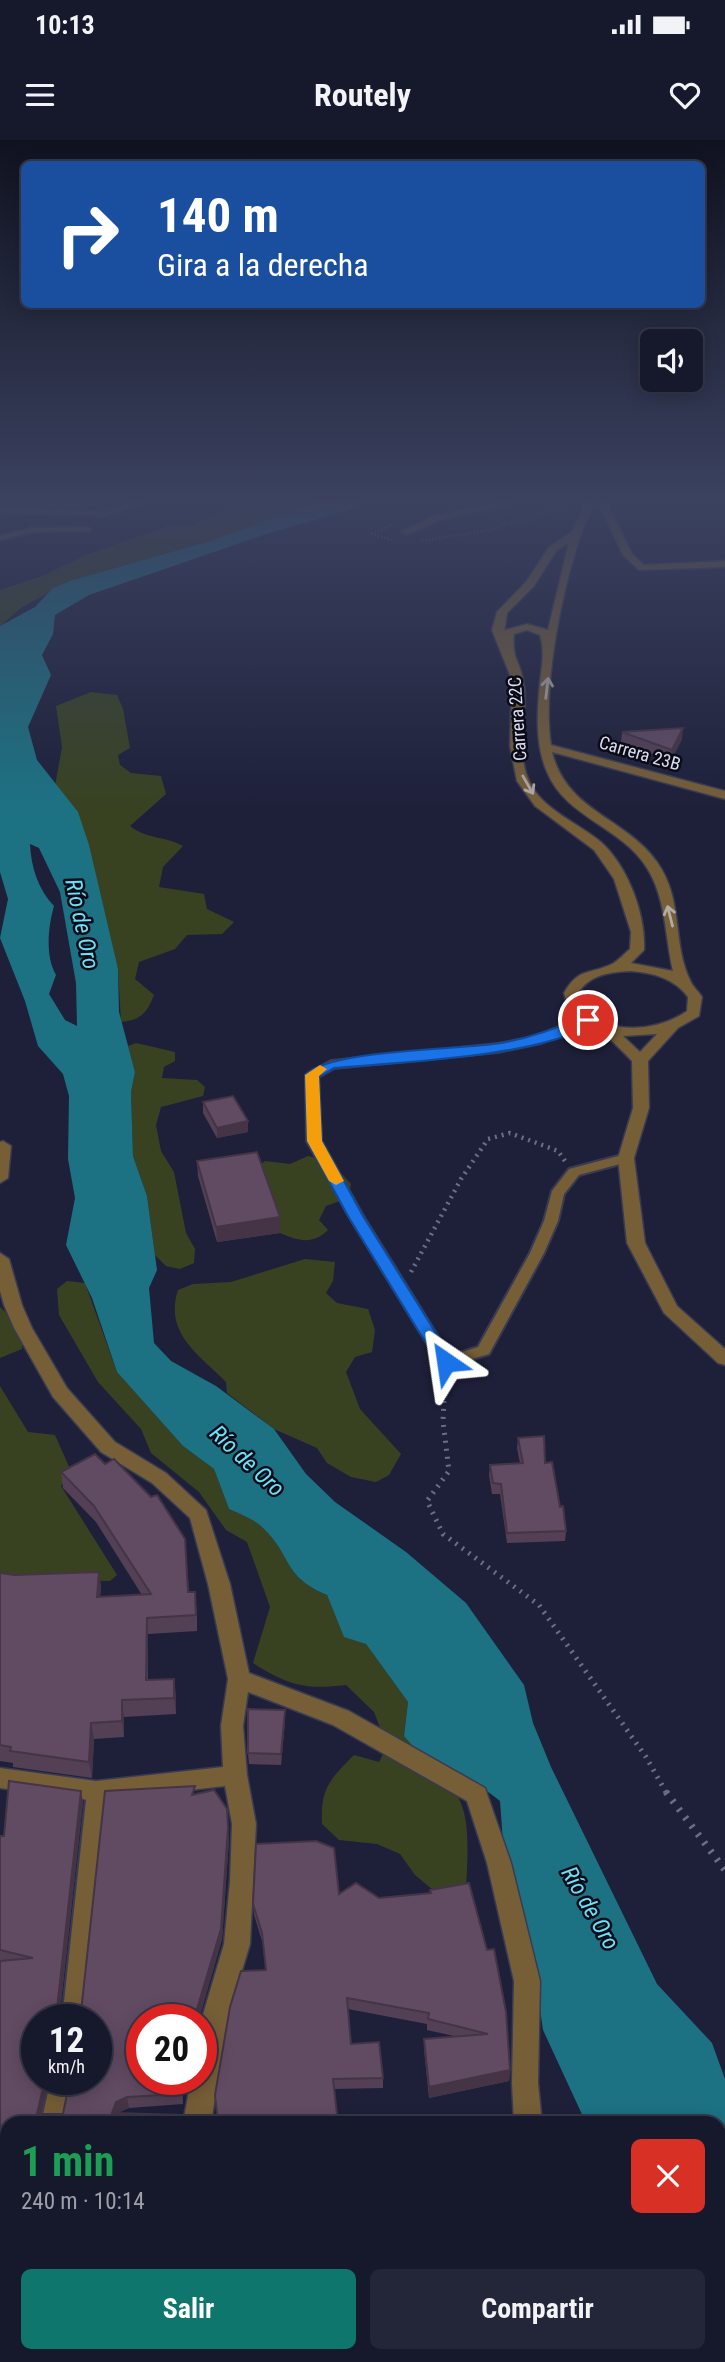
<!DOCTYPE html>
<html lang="es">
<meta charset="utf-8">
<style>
:root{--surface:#16182c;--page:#232538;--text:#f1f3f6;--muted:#9ea0a9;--line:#353748;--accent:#0f766e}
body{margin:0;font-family:"Roboto Condensed",sans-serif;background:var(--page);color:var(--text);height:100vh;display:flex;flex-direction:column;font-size:26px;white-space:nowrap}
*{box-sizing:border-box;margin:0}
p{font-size:23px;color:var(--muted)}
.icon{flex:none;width:38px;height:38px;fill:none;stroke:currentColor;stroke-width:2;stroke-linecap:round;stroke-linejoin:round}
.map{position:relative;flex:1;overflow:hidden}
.panel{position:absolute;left:0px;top:1976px;width:726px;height:247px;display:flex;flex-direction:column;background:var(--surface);border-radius:21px 21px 0 0;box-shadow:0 4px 18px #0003,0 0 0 2px var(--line)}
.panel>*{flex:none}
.banner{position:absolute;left:21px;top:21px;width:684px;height:147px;border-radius:10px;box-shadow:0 4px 18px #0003,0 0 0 2px var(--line);background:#1a4fa0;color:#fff;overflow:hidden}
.tools{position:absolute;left:640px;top:189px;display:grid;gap:14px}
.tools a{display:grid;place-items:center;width:63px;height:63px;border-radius:10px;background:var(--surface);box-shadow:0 4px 18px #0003,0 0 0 2px var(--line);font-size:35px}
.speed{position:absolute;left:21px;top:1864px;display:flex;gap:14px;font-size:35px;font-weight:700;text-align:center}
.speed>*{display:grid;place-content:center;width:91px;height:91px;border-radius:50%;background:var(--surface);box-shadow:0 4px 18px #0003,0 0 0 2px var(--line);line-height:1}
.speed small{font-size:18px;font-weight:400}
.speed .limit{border:10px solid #d22;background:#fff;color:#111}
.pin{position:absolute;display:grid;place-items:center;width:60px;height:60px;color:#fff;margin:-30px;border:4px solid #fff;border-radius:50%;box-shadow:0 2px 7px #0007}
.me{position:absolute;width:77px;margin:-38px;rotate:328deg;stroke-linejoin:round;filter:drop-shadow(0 0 5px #0008)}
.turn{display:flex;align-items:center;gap:24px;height:147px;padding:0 21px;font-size:32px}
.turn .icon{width:91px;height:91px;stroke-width:2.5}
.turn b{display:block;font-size:49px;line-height:60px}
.round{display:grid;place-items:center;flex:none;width:74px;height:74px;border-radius:10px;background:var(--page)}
.overview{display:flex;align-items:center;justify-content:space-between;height:119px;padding:0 21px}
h1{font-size:42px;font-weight:700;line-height:52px;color:#1e9e55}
.action{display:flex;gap:14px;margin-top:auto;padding:14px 21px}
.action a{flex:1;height:80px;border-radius:10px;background:var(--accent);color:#fff;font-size:28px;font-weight:700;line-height:80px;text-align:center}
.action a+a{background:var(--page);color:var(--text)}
.status{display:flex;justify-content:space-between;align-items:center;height:49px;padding:0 35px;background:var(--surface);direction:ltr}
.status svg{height:19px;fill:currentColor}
header{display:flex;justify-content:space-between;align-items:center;height:91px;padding:0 21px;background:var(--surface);font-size:32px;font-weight:700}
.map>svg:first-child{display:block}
</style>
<div class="status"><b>10:13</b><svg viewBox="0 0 49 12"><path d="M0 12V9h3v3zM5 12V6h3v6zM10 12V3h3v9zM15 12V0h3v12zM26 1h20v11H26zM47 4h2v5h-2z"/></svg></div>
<header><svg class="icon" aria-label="menu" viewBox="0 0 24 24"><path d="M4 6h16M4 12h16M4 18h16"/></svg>Routely<svg class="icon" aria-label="heart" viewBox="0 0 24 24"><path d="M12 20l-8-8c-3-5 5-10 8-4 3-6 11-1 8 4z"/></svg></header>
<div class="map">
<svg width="725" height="2222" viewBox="0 0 725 2222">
<rect width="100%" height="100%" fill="#1e203a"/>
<!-- green -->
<g fill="#384221">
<path d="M251 358H321L320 362 210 401 73 440 22 467 0 486V450L42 436 86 415 171 385 192 386Z"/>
<path d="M91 552 117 555 123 569 130 608 118 615 120 625 131 633 161 636 166 654 130 686C146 699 165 696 183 706L163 727 159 747 204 754 207 769 234 782 222 794 187 795 175 809 139 822 135 839 154 855C147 873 141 880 121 882L118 829 55 646 62 607 56 566Z"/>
<path d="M136 903 175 912V921L164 927 162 938 197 940 205 947 203 956 161 967 156 985 161 1011 174 1032 186 1093 195 1109 194 1123 180 1129 166 1126 155 1115 147 1056 133 1016 131 952 135 932 128 906Z"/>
<path d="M308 1016 330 1021 351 1044 348 1058 326 1066 319 1080 328 1090C313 1105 298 1101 280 1093L258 1027 265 1021 290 1024Z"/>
<path d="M305 1119 335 1122 333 1141 326 1153 337 1163 368 1169 375 1190 372 1212 355 1217 346 1232 360 1269 401 1314 389 1335 376 1342 351 1337 327 1323 317 1308 274 1289 227 1253 226 1242C198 1214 164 1193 178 1150L193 1144 231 1142Z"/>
<path d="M67 1141 85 1143 117 1232 183 1306 214 1329 229 1369C240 1374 254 1379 263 1388 293 1417 282 1436 327 1455L344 1496 366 1504 408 1562 404 1596C467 1656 471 1661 466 1749L446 1761 415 1735 400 1714 377 1704 339 1700 322 1684C320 1649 330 1639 354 1615L379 1622 387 1606 374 1572 346 1545C305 1550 288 1545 253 1523L270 1467 247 1402 226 1390 199 1352 151 1313 141 1289 98 1242 59 1175 57 1149Z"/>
<path d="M0 1167 22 1188V1209L0 1218Z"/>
<path d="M0 1246 28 1292 55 1295 71 1331 61 1346 117 1435 110 1441 0 1440Z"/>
</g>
<!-- water -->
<path fill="#1c7283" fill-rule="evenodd" d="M327 358H406L372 359 343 372 266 394 89 455 55 475 53 494 42 515 51 535 28 587 37 620 78 672 89 705 118 829 119 872 135 932 131 952 133 1016 147 1056 157 1130 149 1148 154 1203 171 1221 216 1246 274 1289 306 1334 335 1362 406 1412 466 1463 524 1545 533 1583 551 1627 657 1844 712 1903 725 1939V2222H630L631 2216H719V1983H586L543 1890 532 1814 504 1716 500 1661C477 1642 475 1647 450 1638 431 1631 417 1610 404 1596L408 1562 366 1504 344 1497 327 1455C282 1436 293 1417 263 1388 254 1379 240 1374 229 1369L214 1329 183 1306 117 1232 92 1158 66 1105 75 1058 68 1019 69 956 63 934 38 906 25 861 0 798 8 759 0 732V486L35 467 53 448 73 440 210 401ZM30 704 39 708 60 752 76 843 77 886 65 880 49 854 56 835C45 816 48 787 54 766 38 749 31 727 30 704Z"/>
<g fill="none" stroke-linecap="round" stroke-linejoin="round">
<defs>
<g id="service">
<path d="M147 358H157L104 376 0 372V368L103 372Z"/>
<path d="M522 358H535L439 380 408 394 401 392 434 376Z"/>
<path d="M87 387 91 389 90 391 32 392 0 400V396L32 388Z"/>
<path d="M588 876 592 877V883L541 903 498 912 334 928 318 937 321 1001 363 1076 450 1216 478 1207 530 1113 544 1081 552 1051 569 1029 626 1014 633 1018 631 1021 579 1035 564 1054 558 1081 544 1113 489 1214 446 1227 441 1226 349 1076 307 1001 306 935 331 921 498 904 534 897Z"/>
<path d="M96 1643 103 1645 105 1651 83 1880H62L87 1651 89 1645Z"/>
<path d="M51 1939H73L63 1983H41Z"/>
</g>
<g id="minor">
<path d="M588 358H605L632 414 644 425 725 421V427L639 430 623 415 596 358C567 417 541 540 551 605L725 651V659L552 612C567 672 625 677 657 722 684 760 672 803 690 840 692 846 699 852 702 857L699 876 678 888 648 921 649 968 634 1018 645 1103 677 1166 725 1209V1225L718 1223 664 1173 627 1103 618 1018 633 968 632 921C623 912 614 902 604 894 582 877 573 886 564 853 579 827 589 835 612 824 618 821 625 813 630 809L631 792 614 739 594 710 535 666 517 641 510 606 512 540 492 490 497 472 526 442 549 407 572 392ZM569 402 548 490 527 484 505 490 504 493 507 473 534 446 556 411ZM527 490 540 495C545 511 542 525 540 542 537 572 535 604 547 632 566 678 622 687 647 728 666 758 665 797 673 831L631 823 644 810C646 775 628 727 602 703 579 683 542 670 529 641 514 608 530 573 523 540 519 518 512 521 514 494ZM631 831C653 833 674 838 688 857L687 871C655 894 591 898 578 853 590 834 611 832 631 831ZM657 894 640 912 623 896Z"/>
<path d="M3 1001 11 1006 8 1038 0 1043V1002Z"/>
<path d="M0 1113 9 1119 22 1165 32 1188 67 1248 115 1302 166 1333 206 1370 230 1444 249 1533 349 1571 485 1648 511 1723 540 1841 538 1943 542 1983H514L512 1943 514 1841 487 1723 467 1661 333 1585 248 1552 243 1586 247 1635 256 1684 250 1804 228 1877 211 1983H183L191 1939H201V1881L224 1804 230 1741 232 1684 225 1646 96 1661 0 1648V1628L96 1641 223 1627 221 1586 228 1539 208 1444 190 1378 152 1343 101 1312 53 1257 14 1188 4 1165 0 1151Z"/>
<path d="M516 2216H546L545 2222H515Z"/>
</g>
</defs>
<!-- service casing -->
<use href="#service" stroke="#383b53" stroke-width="4"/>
<!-- minor casing -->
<use href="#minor" stroke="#383b53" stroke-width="3"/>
<!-- path-far3 -->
<g stroke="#6b6e84" stroke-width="2.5" stroke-dasharray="1 2.5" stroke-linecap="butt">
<path d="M392 385 372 394 392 400"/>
<path d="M422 401 495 389 504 384 530 380 547 370 572 367"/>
</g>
<!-- path-far2 -->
<path stroke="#6b6e84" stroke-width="4.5" stroke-dasharray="2 5" stroke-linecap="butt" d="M411 1132 461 1039 488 999 510 993 558 1011 565 1021"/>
<!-- path-far1 -->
<path stroke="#6b6e84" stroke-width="5" stroke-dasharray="2 6" stroke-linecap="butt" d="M445 1237 443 1281 449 1331 427 1361 443 1394 539 1465 646 1617 667 1654"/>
<!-- path -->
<path stroke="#6b6e84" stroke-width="7" stroke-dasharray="2.5 8" stroke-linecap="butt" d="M666 1652 725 1730"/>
<!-- service -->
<use href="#service" fill="#765e37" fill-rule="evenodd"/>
<!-- minor -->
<use href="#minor" fill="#765e37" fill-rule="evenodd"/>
</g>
<!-- wall -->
<g fill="#534055" fill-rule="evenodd">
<path d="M0 358H124L119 363 96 361 90 368 0 362Z"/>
<path d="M622 592 682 599 671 621 621 603Z"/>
<path d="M203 962 248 992 217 998 203 973Z"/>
<path d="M197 1021 280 1077V1093L217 1102 198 1036Z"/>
<path d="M518 1298 545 1323 560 1367 566 1391 565 1401 507 1403 500 1354H492L489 1335 490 1325 520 1323 517 1308Z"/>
<path d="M61 1332 185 1399 189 1452 197 1468V1491L148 1494V1540L176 1555V1574L124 1577V1597L94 1599 92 1638 13 1627V1623L0 1621V1433L15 1435 99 1432 101 1448 100 1457 142 1455 96 1382 63 1348Z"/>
<path d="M285 1581 281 1625 249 1624 248 1613Z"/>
<path d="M196 1654 229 1699 222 1800 142 1880 182 1939 183 1964 129 1968 117 1973 7 1983V2206H5L2 2214 427 2216V2222H0V1696H4L83 1662 60 1872H81ZM37 1880 96 1939 63 1974H42L50 1939H37Z"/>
<path d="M430 1750 510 1930 509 1941 429 1958 424 1909V1899L454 1896 427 1890V1884L348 1869 351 1904 383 1938V1948L334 1949 266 1830 263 1804 254 1775 253 1764 339 1754 379 1758 430 1753Z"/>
</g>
<!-- shaded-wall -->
<g fill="#443445">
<path d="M89 358H96V361L90 368Z"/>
<path d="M683 588 682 599 671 621 672 610Z"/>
<path d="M248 981V992L217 998V988Z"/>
<path d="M280 1077V1093L217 1102 216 1087Z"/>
<path d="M99 1432 101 1448 99 1473 97 1457Z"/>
<path d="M147 1478 148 1494 147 1556 146 1540Z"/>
<path d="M174 1539 176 1555V1574L174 1558Z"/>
<path d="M122 1560 124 1577V1597L122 1581Z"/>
<path d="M285 1570V1581L281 1625V1614Z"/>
<path d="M91 1583 94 1599 92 1638 89 1622Z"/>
<path d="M81 1651 83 1662 59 1880 57 1869Z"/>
<path d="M228 1688 229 1699 222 1800 199 1880H197V1869Z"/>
<path d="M510 1930 509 1941 429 1958V1947Z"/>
<path d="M45 1939H50L39 1983 37 1974Z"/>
<path d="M127 1957 129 1968 118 1973H112L116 1962Z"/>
<path d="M2 2196 5 2206 0 2220V2202Z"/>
</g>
<!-- building -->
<g fill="#614b63" stroke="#443445" stroke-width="2" fill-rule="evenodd">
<path d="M683 588 672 610 622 592Z"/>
<path d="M233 956 248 981 217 988 203 962Z"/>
<path d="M257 1012 280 1077 216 1087 197 1021Z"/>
<path d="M544 1296 545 1323 552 1322 560 1367 563 1366 566 1391 507 1393 501 1344 493 1343 490 1325 523 1323 518 1298Z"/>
<path d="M95 1314 105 1324 114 1319 151 1357 157 1355 185 1399 188 1452H195L196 1475 147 1478 146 1540 174 1539V1558L122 1560V1581L91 1583 89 1622 10 1611 11 1607 0 1605V1433L15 1435 99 1432 97 1457 151 1454 94 1366 61 1332Z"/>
<path d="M248 1569 285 1570 281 1614 248 1613Z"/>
<path d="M9 1641 81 1651 57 1869 60 1872H81L105 1651 195 1646 192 1655 214 1650 227 1669 228 1688 221 1789 197 1869V1880H142V1939H181L182 1954 127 1957 116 1962 112 1973 183 1975V1983H7V2204L6 2195 2 2196 0 2202V1821L33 1818 0 1810V1696H4ZM37 1880H96V1939H70L63 1974H37L45 1939H37Z"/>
<path d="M316 1701 334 1708 339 1754 356 1743 379 1758 431 1753 430 1750 469 1743 487 1810 494 1809 506 1872 510 1930 429 1947 424 1899 488 1894 428 1879 429 1873 347 1858 351 1904 379 1902 383 1938 333 1939 338 1983H218L215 1955 230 1867 241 1831 266 1830 262 1793 253 1764 256 1704Z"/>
<path d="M0 2214H7V2216H427V2220L409 2222H0Z"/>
</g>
<!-- one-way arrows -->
<defs><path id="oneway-shaft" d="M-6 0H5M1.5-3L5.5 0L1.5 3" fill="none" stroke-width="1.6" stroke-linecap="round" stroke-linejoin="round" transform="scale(1.75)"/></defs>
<g stroke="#b3aba6">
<use href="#oneway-shaft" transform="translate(547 548) rotate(-83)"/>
<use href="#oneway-shaft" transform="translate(528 645) rotate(60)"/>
<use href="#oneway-shaft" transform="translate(670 776) rotate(-104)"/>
</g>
<!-- sky -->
<linearGradient id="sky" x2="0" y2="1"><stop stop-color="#101220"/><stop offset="0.54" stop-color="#3b4260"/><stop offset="1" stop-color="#3b4260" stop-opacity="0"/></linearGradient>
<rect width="725" height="669" fill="url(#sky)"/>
<!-- route -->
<path fill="#1a73e8" stroke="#114b97" stroke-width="2" d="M584 877 595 880C558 916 390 923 334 928L319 937 322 1001 363 1076 454 1222 446 1227 440 1226 348 1076 307 1001 305 935C330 909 460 910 501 903 530 898 556 888 584 877Z"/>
<!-- slow -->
<path fill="#f59e0b" d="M320 925 327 929 319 936 322 1001 344 1041 336 1045 329 1041 307 1001 305 935Z"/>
<g text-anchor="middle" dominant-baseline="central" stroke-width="5" stroke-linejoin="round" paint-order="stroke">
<!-- far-street labels -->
<g font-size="18" fill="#dbdef0" stroke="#0a0b17">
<text transform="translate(517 579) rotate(-94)">Carrera 22C</text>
<text transform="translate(640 613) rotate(16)">Carrera 23B</text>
</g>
<!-- water labels -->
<g font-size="23" font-style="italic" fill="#6be1fa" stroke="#0a0b17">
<text transform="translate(82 784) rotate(78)">Río de Oro</text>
<text transform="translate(247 1321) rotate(43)">Río de Oro</text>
<text transform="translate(590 1768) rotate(60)">Río de Oro</text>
</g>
</g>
</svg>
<div class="tools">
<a><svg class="icon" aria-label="sound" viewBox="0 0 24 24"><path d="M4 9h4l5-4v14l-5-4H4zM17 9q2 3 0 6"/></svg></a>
</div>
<div class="speed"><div>12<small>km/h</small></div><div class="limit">20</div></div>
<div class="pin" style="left:588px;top:880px;background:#d93025"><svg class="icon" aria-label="arrive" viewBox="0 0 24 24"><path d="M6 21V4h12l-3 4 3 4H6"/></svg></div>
<svg class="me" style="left:446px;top:1222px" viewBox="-20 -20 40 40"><path d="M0-17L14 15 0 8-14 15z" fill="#1a73e8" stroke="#fff" stroke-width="4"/></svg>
<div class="banner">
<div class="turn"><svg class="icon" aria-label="right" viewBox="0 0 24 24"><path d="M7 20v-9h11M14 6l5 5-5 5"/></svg><div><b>140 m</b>Gira a la derecha</div></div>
</div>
<section class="panel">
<div class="overview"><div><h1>1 min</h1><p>240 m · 10:14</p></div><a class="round" style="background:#d93025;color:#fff"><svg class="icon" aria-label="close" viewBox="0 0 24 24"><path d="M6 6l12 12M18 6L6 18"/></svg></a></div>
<div class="action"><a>Salir</a><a>Compartir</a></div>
</section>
</div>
